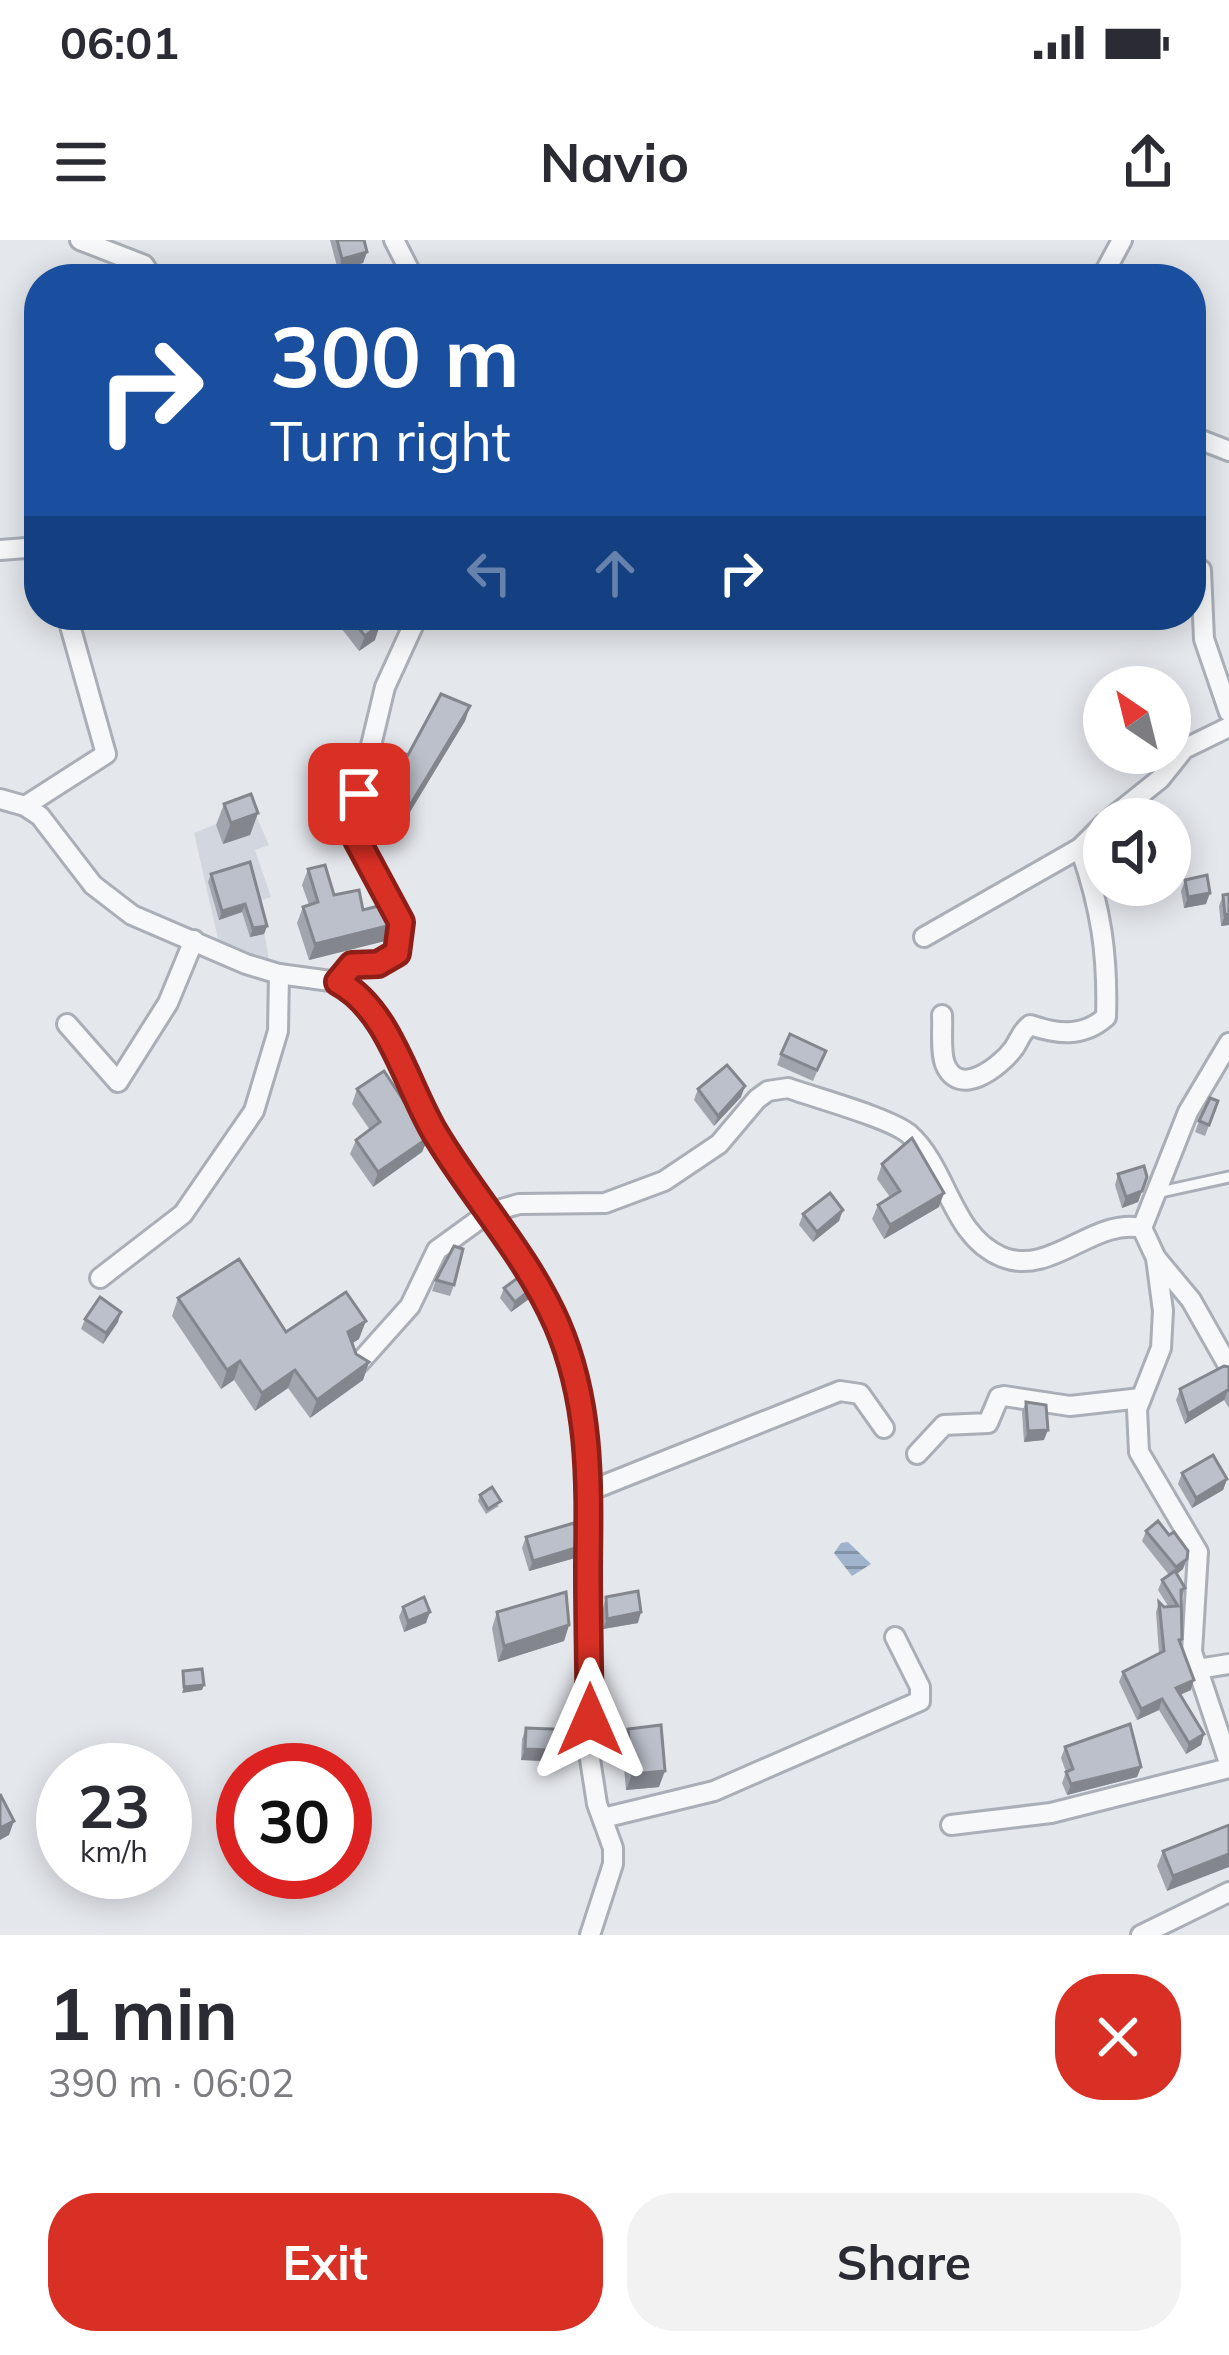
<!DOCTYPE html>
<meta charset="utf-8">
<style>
:root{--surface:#fff;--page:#f2f2f3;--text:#2b2b33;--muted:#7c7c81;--accent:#d93025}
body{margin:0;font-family:Mulish,sans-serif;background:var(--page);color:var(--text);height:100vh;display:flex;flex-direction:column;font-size:45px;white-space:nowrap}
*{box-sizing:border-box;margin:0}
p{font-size:39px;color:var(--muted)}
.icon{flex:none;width:66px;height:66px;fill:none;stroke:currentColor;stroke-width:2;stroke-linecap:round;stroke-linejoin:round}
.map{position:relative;height:1695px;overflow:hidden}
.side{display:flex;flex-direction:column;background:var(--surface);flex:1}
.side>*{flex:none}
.guide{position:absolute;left:24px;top:24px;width:1182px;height:366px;border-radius:48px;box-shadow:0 6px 30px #0003;background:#1a4fa0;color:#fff;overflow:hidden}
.needle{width:78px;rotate:325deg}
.fabs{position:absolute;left:1083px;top:426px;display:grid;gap:24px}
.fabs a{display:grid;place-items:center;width:108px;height:108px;border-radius:50%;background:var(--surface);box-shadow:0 6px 30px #0003;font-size:60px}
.speed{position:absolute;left:36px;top:1503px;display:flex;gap:24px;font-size:60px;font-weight:700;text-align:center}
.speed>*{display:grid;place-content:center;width:156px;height:156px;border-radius:50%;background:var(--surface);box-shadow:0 6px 30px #0003;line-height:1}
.speed small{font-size:30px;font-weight:400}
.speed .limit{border:18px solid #d22;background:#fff;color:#111}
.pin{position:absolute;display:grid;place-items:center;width:102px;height:102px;color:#fff;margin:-51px;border-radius:24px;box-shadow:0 6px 18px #0006}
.me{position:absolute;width:132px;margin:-66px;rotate:0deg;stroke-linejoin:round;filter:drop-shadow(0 0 9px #0008)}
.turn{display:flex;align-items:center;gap:42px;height:252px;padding:0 48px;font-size:54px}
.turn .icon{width:156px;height:156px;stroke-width:2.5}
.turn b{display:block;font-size:84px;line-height:102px}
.lanes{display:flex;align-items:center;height:114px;padding:0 48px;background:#0003;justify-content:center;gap:60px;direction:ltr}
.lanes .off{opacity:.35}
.round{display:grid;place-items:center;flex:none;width:126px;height:126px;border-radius:48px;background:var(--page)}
.headline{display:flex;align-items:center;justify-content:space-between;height:204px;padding:0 48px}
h1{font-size:72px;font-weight:700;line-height:90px}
.cta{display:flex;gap:24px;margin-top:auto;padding:24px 48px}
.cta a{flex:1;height:138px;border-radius:48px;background:var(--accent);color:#fff;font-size:48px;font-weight:700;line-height:138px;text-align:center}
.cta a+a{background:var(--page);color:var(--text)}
.status{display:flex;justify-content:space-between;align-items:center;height:84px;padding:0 60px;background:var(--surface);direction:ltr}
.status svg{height:33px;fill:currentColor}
header{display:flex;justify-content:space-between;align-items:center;height:156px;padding:0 48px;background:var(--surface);font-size:54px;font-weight:700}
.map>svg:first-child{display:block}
</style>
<div class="status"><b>06:01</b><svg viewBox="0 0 49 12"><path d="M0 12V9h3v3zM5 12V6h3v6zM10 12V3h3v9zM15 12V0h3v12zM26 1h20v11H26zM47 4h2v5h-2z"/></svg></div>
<header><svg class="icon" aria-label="menu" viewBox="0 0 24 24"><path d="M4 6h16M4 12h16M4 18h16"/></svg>Navio<svg class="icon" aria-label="share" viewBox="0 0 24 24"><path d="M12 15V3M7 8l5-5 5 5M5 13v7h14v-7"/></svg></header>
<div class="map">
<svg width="1229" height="1695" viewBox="0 0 1229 1695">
<defs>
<pattern id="water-rules" width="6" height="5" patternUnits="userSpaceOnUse" patternTransform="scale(3)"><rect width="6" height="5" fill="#9fb4cc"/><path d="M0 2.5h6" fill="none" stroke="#8293a7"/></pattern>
</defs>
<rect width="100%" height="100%" fill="#e4e7ec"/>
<!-- built -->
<path fill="#d2d6de" d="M253 569 269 605 255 610 271 657 259 661 269 720 218 699 194 593Z"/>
<!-- water -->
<path fill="url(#water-rules)" d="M848 1302 871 1324 852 1336 834 1313 841 1303Z"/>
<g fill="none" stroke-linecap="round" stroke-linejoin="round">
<defs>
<path id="lane" d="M1156 953 1229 937"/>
<g id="street">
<path d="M80 0 144 25 153 39"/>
<path d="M394 0 414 39"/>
<path d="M1101 39 1122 0"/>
<path d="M1191 196 1229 211"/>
<path d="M0 310 39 307"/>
<path d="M1191 322 1201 330 1204 399 1229 472"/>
<path d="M0 559 25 566 40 576 93 645 132 675 246 724 279 734 338 742 354 751 374 775 435 893 540 1051 568 1113 586 1185 588 1213 590 1519 597 1564 613 1608V1624L590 1695"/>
<path d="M25 566 106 514 67 375"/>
<path d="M1110 579 1160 539 1184 509 1229 487"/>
<path d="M924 697 1080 608 1104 584"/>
<path d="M338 742 353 725 378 724 397 713 401 682 351 589 385 447 418 375"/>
<path d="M942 775C943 789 940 811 945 824 959 859 1000 827 1014 808 1020 799 1021 792 1030 785 1057 794 1082 798 1106 777 1108 715 1101 668 1080 608"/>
<path d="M67 784 118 842 168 763 194 700"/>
<path d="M1142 988 1156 1018 1163 1071 1161 1108 1137 1169 1139 1212 1198 1312 1192 1412 1229 1523"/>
<path d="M1142 988 1188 872 1229 803"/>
<path d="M1156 1018 1191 1060 1229 1127"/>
<path d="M100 1038 183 974 254 871 278 791 279 734"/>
<path d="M359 1123 410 1066 437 1010 488 973 519 964 605 963 664 941 719 904 757 859 768 851 788 848C816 858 890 878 909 894 948 929 951 996 1002 1017 1051 1037 1094 977 1142 988"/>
<path d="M917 1214 944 1185 988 1183 999 1157 1004 1156 1070 1166 1141 1158"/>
<path d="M589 1251 840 1151 860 1154 884 1188"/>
<path d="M1198 1429 1229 1424"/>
<path d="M603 1578 714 1551 920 1461V1447L895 1397"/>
<path d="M951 1585 1051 1573 1229 1528"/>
<path d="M1141 1695 1229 1652"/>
</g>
</defs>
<!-- lane casing -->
<use href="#lane" stroke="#a9aeb7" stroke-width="15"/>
<!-- street casing -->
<use href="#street" stroke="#a9aeb7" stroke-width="24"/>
<!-- lane -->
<use href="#lane" stroke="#f7f8fa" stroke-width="9"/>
<!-- street -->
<use href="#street" stroke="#f7f8fa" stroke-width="18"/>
</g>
<!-- wall -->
<g fill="#a1a5ae">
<path d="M330 0H364L367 12 363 23 338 30Z"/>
<path d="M331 375H372L375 400 359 411Z"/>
<path d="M470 466 465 481 396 595 374 583 376 578 368 574 388 506 408 515Z"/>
<path d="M224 564 258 573 250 595 223 604 216 585Z"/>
<path d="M308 629 334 655 391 685 385 701 309 720 297 683 303 667 309 665 302 645Z"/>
<path d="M211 634 267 686 264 694 250 697 242 672 219 680 208 642Z"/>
<path d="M1185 640 1206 664 1184 668 1181 651Z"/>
<path d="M1223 655 1229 685 1221 686 1219 666Z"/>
<path d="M826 811 813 841 777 825 781 814Z"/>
<path d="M357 849 428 898 422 912 373 947 350 914 356 900 370 890 352 864Z"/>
<path d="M698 849 741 857 714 886 694 860Z"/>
<path d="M1218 861 1205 896 1195 892 1199 881Z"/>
<path d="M882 924 939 967 884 999 872 979 878 965 890 957 877 939Z"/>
<path d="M1118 934 1147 937 1138 962 1122 968 1115 945Z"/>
<path d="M803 974 839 981 813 1002 799 985Z"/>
<path d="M436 1040 454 1045 450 1056 432 1051Z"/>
<path d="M504 1048 529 1059 511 1072 500 1058Z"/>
<path d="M178 1058 286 1092 359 1099 352 1103 356 1114 369 1122 363 1140 310 1178 288 1148 255 1171 234 1140 221 1149 172 1076Z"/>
<path d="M85 1079 118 1082 103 1104 81 1089Z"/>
<path d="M1229 1127V1168L1224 1160 1185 1184 1176 1160 1180 1149Z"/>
<path d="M1026 1162 1044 1200 1024 1202 1022 1172Z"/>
<path d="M1182 1233 1227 1239 1223 1250 1192 1268 1178 1244Z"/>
<path d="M480 1255 499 1266 486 1274 478 1261Z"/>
<path d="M1146 1291 1183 1329 1177 1334 1185 1348 1182 1358V1399L1181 1404 1191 1450 1180 1455 1204 1494 1201 1505 1186 1514 1159 1470 1137 1480 1119 1442 1123 1432 1159 1413 1156 1372 1159 1362 1164 1367 1168 1366 1158 1350 1162 1340 1169 1335 1142 1301Z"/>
<path d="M526 1297 575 1318 529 1331 522 1308Z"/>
<path d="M606 1357 638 1383 603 1389V1368Z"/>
<path d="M403 1367 426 1383 404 1392 399 1377Z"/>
<path d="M497 1372 569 1385 564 1401 498 1422 492 1388Z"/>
<path d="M526 1488 571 1522 521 1520 522 1499Z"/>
<path d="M628 1489 659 1547 626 1550 622 1505Z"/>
<path d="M1065 1507 1141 1527 1137 1537 1067 1555 1062 1543 1066 1532 1061 1518Z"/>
<path d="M1229 1585 1167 1651 1157 1626 1163 1611Z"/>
</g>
<!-- shaded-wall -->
<g fill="#83868d">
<path d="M367 12 363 23 338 30 342 19Z"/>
<path d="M380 385 375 400 359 411 365 396Z"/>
<path d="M470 466 465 481 396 595 401 580Z"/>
<path d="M258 573 250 595 223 604 231 583Z"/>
<path d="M1210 653 1206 664 1184 668 1188 657Z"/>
<path d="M245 664 242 672 219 680 222 671Z"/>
<path d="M1229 674V685L1221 686 1225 675Z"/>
<path d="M391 685 385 701 309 720 315 704Z"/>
<path d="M267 686 264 694 250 697 253 688Z"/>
<path d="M745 846 741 857 714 886 718 876Z"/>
<path d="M428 898 422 912 373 947 378 932Z"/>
<path d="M1142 951 1138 962 1122 968 1126 957Z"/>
<path d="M944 953 939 967 884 999 890 985Z"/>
<path d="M843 970 839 981 813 1002 817 992Z"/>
<path d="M533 1048 529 1059 511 1072 515 1062Z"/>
<path d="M121 1072 118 1082 103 1104 106 1093Z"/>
<path d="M366 1081 359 1099 342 1110 348 1092Z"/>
<path d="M240 1121 234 1140 221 1149 227 1130Z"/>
<path d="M369 1122 363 1140 310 1178 317 1160Z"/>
<path d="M295 1130 288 1148 255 1171 262 1153Z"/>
<path d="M1228 1150 1224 1160 1185 1184 1188 1174Z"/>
<path d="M1048 1190 1044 1200 1024 1202 1028 1191Z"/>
<path d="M1227 1239 1223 1250 1192 1268 1196 1258Z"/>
<path d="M579 1307 575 1318 529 1331 533 1321Z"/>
<path d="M1187 1319 1183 1329 1172 1338 1176 1327Z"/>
<path d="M430 1372 426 1383 404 1392 408 1381Z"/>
<path d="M641 1372 638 1383 603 1389 607 1379Z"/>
<path d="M569 1385 564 1401 498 1422 504 1406Z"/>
<path d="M1194 1440 1191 1450 1172 1458 1176 1448Z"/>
<path d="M204 1445 202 1450 182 1453 184 1447Z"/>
<path d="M1162 1459 1159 1470 1137 1480 1141 1469Z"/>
<path d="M1204 1494 1201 1505 1186 1514 1189 1503Z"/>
<path d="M525 1509 575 1511 571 1522 521 1520Z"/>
<path d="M1141 1527 1137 1537 1067 1555 1071 1544Z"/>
<path d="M665 1531 659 1547 626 1550 632 1534Z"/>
<path d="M14 1581 9 1595 0 1600V1588Z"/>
<path d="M1229 1614V1627L1167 1651 1173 1636Z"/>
</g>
<!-- building -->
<g fill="#bbc0ca" stroke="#83868d" stroke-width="3">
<path d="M337 0H364L367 12 342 19Z"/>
<path d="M404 30 408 39H380Z"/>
<path d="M348 375H372L380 385 365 396Z"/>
<path d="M441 454 470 466 401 580 380 568 382 563 374 559 388 506 408 515Z"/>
<path d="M251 554 258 573 231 583 224 564Z"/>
<path d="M250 622 267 686 253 688 245 664 222 671 211 634Z"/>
<path d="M325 625 334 655 359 650 363 670 390 663 391 685 315 704 303 667 318 662 308 629Z"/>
<path d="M1207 635 1210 653 1188 657 1185 640Z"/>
<path d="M1229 654V674L1225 675 1223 655Z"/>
<path d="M790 794 826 811 817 830 781 814Z"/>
<path d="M727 825 745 846 718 876 698 849Z"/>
<path d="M384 831 428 898 378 932 356 900 380 882 357 849Z"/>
<path d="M1210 858 1218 861 1209 885 1199 881Z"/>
<path d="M912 898 944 953 890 985 878 965 900 951 882 924Z"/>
<path d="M1144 926 1147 937 1142 951 1126 957 1118 934Z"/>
<path d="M830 953 843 970 817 992 803 974Z"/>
<path d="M454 1006 463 1009 454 1045 436 1040Z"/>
<path d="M239 1019 286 1092 346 1052 366 1081 348 1092 356 1114 369 1122 317 1160 295 1130 262 1153 240 1121 227 1130 178 1058Z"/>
<path d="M523 1034 533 1048 515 1062 504 1048Z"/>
<path d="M100 1057 121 1072 106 1093 85 1079Z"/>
<path d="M1224 1126 1229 1127V1151L1228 1150 1188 1174 1180 1149Z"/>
<path d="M1026 1162 1046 1165 1048 1190 1028 1191Z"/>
<path d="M1213 1215 1227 1239 1196 1258 1182 1233Z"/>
<path d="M492 1247 501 1261 488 1269 480 1255Z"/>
<path d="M1158 1281 1169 1295 1174 1292 1188 1311 1187 1319 1176 1327 1146 1291Z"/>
<path d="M574 1283 579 1307 533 1321 526 1297Z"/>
<path d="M1175 1331 1185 1348 1181 1350 1182 1399 1179 1400 1194 1440 1176 1448 1204 1494 1189 1503 1162 1459 1141 1469 1123 1432 1164 1411 1159 1362 1164 1367 1178 1366 1162 1340Z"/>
<path d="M638 1351 641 1372 607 1379 606 1357Z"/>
<path d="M566 1352 569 1385 504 1406 497 1372Z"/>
<path d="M424 1357 430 1372 408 1381 403 1367Z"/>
<path d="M202 1429 204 1445 184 1447 183 1431Z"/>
<path d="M1130 1484 1141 1527 1071 1544 1066 1532 1073 1529 1065 1507Z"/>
<path d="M661 1485 665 1531 632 1534 628 1489Z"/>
<path d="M526 1488 576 1490 575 1511 525 1509Z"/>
<path d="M0 1554 14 1581 0 1588Z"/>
<path d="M1229 1585V1614L1173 1636 1163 1611Z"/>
</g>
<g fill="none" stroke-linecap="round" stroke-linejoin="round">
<defs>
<path id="route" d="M359 554 351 589 401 682 397 713 378 724 352 725 338 742C389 769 406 844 435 893 473 957 527 1015 557 1084 591 1163 589 1242 588 1326 588 1377 589 1429 590 1480"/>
</defs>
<!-- route casing -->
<use href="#route" stroke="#8d1f18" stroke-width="30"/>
<!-- route -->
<use href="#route" stroke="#d93025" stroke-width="21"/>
</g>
</svg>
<div class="fabs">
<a><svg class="needle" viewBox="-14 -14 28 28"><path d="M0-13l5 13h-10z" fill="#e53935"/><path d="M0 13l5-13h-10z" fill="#7c7c81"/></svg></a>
<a><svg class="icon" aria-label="sound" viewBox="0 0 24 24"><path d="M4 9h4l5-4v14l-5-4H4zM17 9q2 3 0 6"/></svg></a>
</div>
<div class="speed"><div>23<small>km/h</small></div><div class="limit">30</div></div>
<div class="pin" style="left:359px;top:554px;background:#d93025"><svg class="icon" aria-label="arrive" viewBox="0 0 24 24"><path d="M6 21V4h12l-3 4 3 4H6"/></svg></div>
<svg class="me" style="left:590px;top:1480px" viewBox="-20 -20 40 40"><path d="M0-17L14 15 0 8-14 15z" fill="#d93025" stroke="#fff" stroke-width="4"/></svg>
<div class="guide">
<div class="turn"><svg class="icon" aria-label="right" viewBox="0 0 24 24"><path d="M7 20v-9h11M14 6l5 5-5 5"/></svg><div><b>300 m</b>Turn right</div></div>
<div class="lanes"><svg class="icon off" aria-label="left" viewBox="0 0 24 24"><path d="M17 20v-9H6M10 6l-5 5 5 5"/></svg><svg class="icon off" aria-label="ahead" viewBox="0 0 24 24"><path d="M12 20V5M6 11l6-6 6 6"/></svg><svg class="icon" aria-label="right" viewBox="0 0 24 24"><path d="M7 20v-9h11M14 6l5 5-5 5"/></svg></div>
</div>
</div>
<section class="side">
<div class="headline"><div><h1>1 min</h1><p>390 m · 06:02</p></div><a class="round" style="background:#d93025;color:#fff"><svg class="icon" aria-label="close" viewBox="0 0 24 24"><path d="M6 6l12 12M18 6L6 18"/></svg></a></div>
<div class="cta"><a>Exit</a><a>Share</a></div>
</section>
